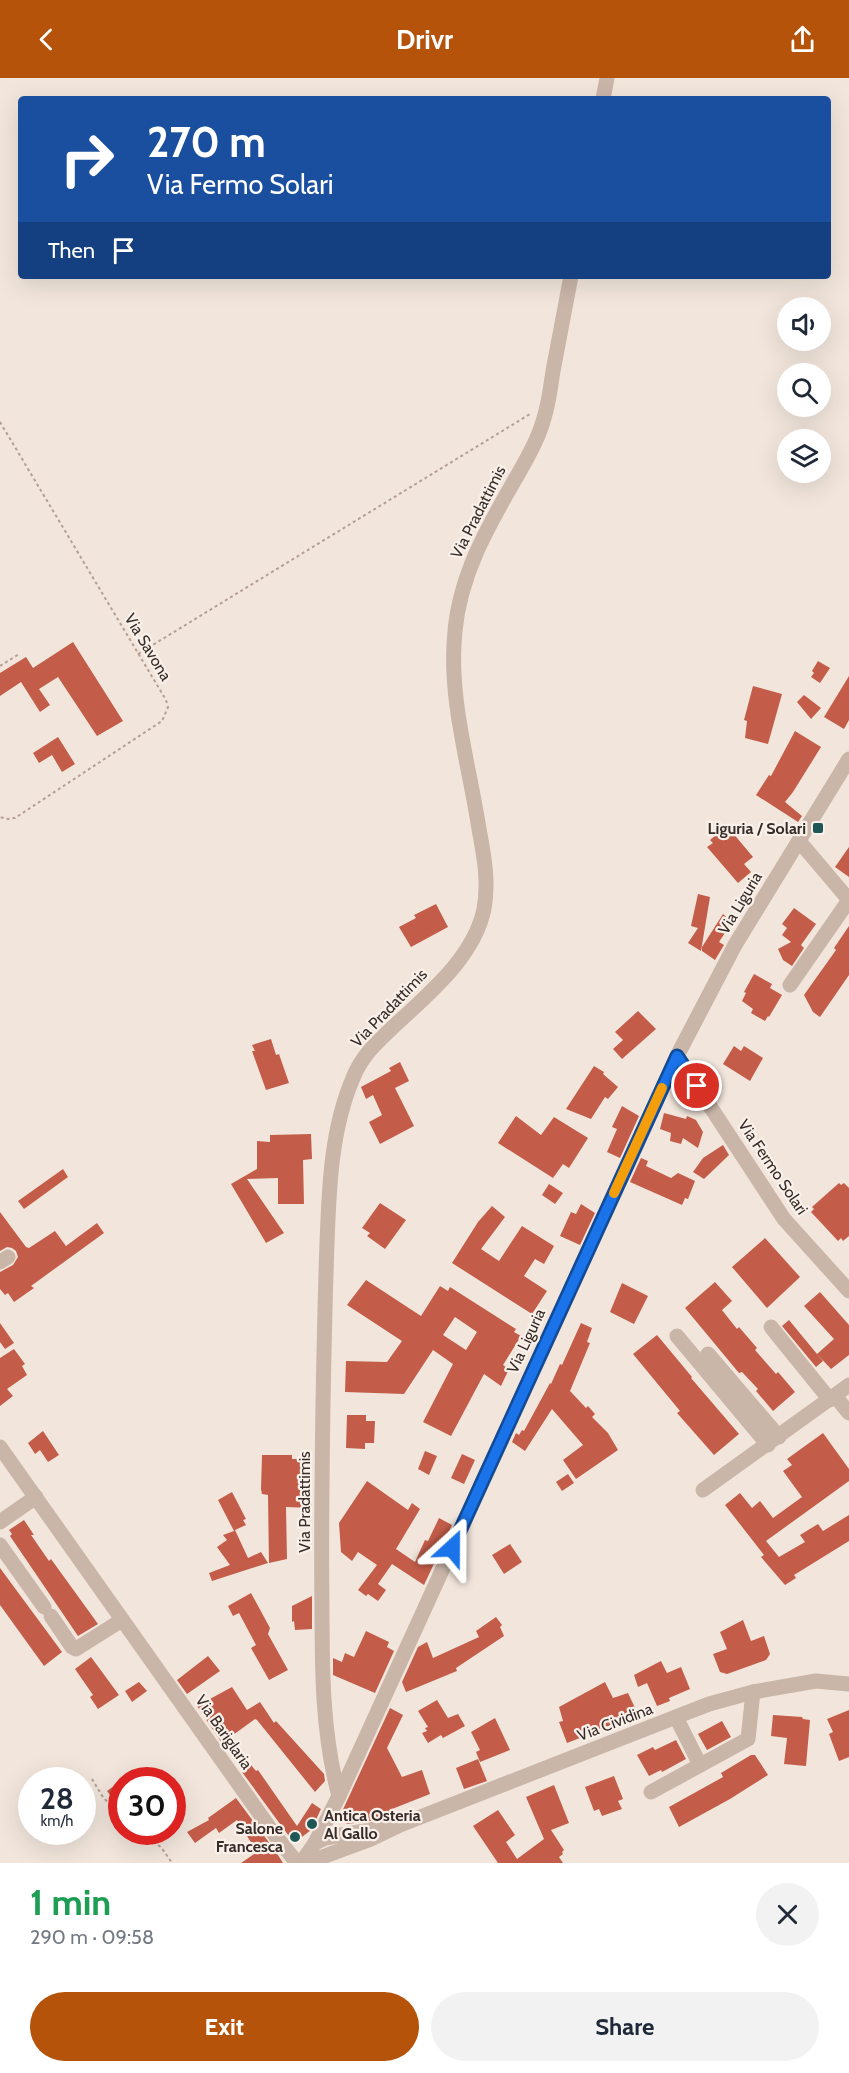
<!DOCTYPE html>
<meta charset="utf-8">
<style>
:root{--surface:#fff;--page:#f2f2f3;--text:#1f2937;--muted:#747a83;--accent:#b45309}
body{margin:0;font-family:Cabin,sans-serif;background:var(--page);color:var(--text);height:100vh;display:flex;flex-direction:column;font-size:22px;white-space:nowrap}
*{box-sizing:border-box;margin:0}
p{font-size:20px;color:var(--muted)}
.icon{flex:none;width:33px;height:33px;fill:none;stroke:currentColor;stroke-width:2;stroke-linecap:round;stroke-linejoin:round}
.map{position:relative;height:1785px;overflow:hidden}
.drawer{display:flex;flex-direction:column;background:var(--surface);flex:1}
.drawer>*{flex:none}
.hud{position:absolute;left:18px;top:18px;width:813px;height:183px;border-radius:6px;box-shadow:0 6px 24px #0002;background:#1a4fa0;color:#fff;overflow:hidden}
.controls{position:absolute;left:777px;top:219px;display:grid;gap:12px}
.controls a{display:grid;place-items:center;width:54px;height:54px;border-radius:50%;background:var(--surface);box-shadow:0 6px 24px #0002;font-size:30px}
.speed{position:absolute;left:18px;top:1689px;display:flex;gap:12px;font-size:30px;font-weight:700;text-align:center}
.speed>*{display:grid;place-content:center;width:78px;height:78px;border-radius:50%;background:var(--surface);box-shadow:0 6px 24px #0002;line-height:1}
.speed small{font-size:15px;font-weight:400}
.speed .limit{border:9px solid #d22;background:#fff;color:#111}
.pin{position:absolute;display:grid;place-items:center;width:51px;height:51px;color:#fff;margin:-26px;border:3px solid #fff;border-radius:50%;box-shadow:0 2px 6px #0007}
.me{position:absolute;width:66px;margin:-33px;rotate:24deg;stroke-linejoin:round;filter:drop-shadow(0 0 4px #0008)}
.turn{display:flex;align-items:center;gap:21px;height:126px;padding:0 30px;font-size:27px}
.turn .icon{width:78px;height:78px;stroke-width:2.5}
.turn b{display:block;font-size:42px;line-height:51px}
.then{display:flex;align-items:center;height:57px;padding:0 30px;background:#0003;gap:12px;font-size:22px}
.round{display:grid;place-items:center;flex:none;width:63px;height:63px;border-radius:32px;background:var(--page)}
.headline{display:flex;align-items:center;justify-content:space-between;height:102px;padding:0 30px}
h1{font-size:36px;font-weight:700;line-height:45px;color:#1e9e55}
.button{display:flex;gap:12px;margin-top:auto;padding:12px 30px}
.button a{flex:1;height:69px;border-radius:36px;background:var(--accent);color:#fff;font-size:24px;font-weight:700;line-height:69px;text-align:center}
.button a+a{background:var(--page);color:var(--text)}
header{display:flex;justify-content:space-between;align-items:center;height:78px;padding:0 30px;background:var(--accent);color:#fff;font-size:27px;font-weight:700}
.map>svg:first-child{display:block}
</style>
<header><svg class="icon" aria-label="back" viewBox="0 0 24 24"><path d="M15 5l-7 7 7 7"/></svg>Drivr<svg class="icon" aria-label="share" viewBox="0 0 24 24"><path d="M12 15V3M7 8l5-5 5 5M5 13v7h14v-7"/></svg></header>
<div class="map">
<svg width="849" height="1785" viewBox="0 0 849 1785">
<rect width="100%" height="100%" fill="#f2e6dc"/>
<!-- building -->
<g fill="#c35d49" fill-rule="evenodd">
<path d="M73 564 123 643 97 658 58 599 39 611 50 627 40 634 21 604 0 618V595L26 579 33 590Z"/>
<path d="M818 583 830 590 820 605 811 599 814 595 812 593Z"/>
<path d="M849 598V642L844 651 824 639Z"/>
<path d="M753 608 782 616 768 666 745 660 747 643 744 642Z"/>
<path d="M804 617 821 630 811 641 797 624Z"/>
<path d="M795 653 821 669 793 714 785 724 802 738 798 744 756 717 769 697 771 698Z"/>
<path d="M58 659 75 686 62 694 52 677 39 685 33 675Z"/>
<path d="M727 748 753 779 744 786 751 794 738 805 707 769 713 765 710 762Z"/>
<path d="M849 769V799L835 789Z"/>
<path d="M698 816 710 819 701 873 688 865 698 850 691 848Z"/>
<path d="M436 826 448 849 411 869 399 849 416 840 414 837Z"/>
<path d="M794 830 816 846 801 867 804 870 792 888 783 882 778 871 791 864 782 857 787 850 782 846Z"/>
<path d="M723 836 732 844 719 864 724 867 715 882 702 873V869Z"/>
<path d="M849 848V897L820 939 813 934 804 917 836 872 834 870Z"/>
<path d="M754 896 772 906 770 910 782 917 769 939 768 938 765 943 751 935 753 931 742 923 746 915 744 914Z"/>
<path d="M638 933 656 951 622 981 613 971 623 962 615 954Z"/>
<path d="M271 961 276 977 279 976 289 1005 266 1012 252 973H255L252 967Z"/>
<path d="M734 968 741 973 744 968 763 980 750 1003 723 986Z"/>
<path d="M400 984 409 1003 395 1010 414 1048 380 1066 369 1044 382 1037 373 1017 366 1021 361 1009 391 993 389 990Z"/>
<path d="M594 988 604 994 603 996 618 1009 608 1021 605 1019 591 1041 566 1031Z"/>
<path d="M622 1028 639 1038 620 1080 607 1074 617 1051 612 1049Z"/>
<path d="M664 1035 686 1041 687 1038 696 1042 703 1054 698 1070 683 1060 681 1066 670 1063 671 1055 660 1051Z"/>
<path d="M516 1038 541 1057 554 1039 588 1060 569 1090 563 1086 553 1100 498 1065Z"/>
<path d="M311 1056 312 1081 303 1082 304 1126H278V1100L247 1101 284 1155 266 1165 231 1106 257 1091V1063L270 1064V1057Z"/>
<path d="M723 1067 729 1077 704 1101 693 1094 703 1080Z"/>
<path d="M641 1080 648 1083 646 1088 671 1100 678 1095 695 1103 688 1121 685 1120 682 1127 630 1104Z"/>
<path d="M63 1091 68 1099 24 1131 18 1123Z"/>
<path d="M839 1105 841 1107 844 1105 849 1110V1158L843 1163 841 1160 838 1163 811 1134 814 1131 812 1129Z"/>
<path d="M549 1106 563 1115 555 1126 542 1117Z"/>
<path d="M380 1125 406 1142 385 1171 367 1158 370 1155 362 1150Z"/>
<path d="M581 1126 595 1135 580 1167 560 1158 571 1134 576 1136Z"/>
<path d="M492 1128 505 1139 481 1171 499 1183 522 1148 554 1168 544 1186 535 1181 524 1198 547 1213 532 1236 452 1185 478 1144Z"/>
<path d="M0 1134 26 1169 29 1170 55 1153 66 1168 97 1145 104 1155 31 1208 34 1210 14 1224 8 1215 5 1217 0 1211V1194L13 1187 18 1179 16 1173 12 1170 7 1169 0 1173Z"/>
<path d="M765 1160 800 1199 767 1230 732 1189Z"/>
<path d="M366 1202 421 1238 440 1208 448 1213 450 1209 516 1251 514 1254 521 1258 503 1287 509 1291 501 1308 484 1296 451 1358 423 1344 453 1286 433 1272 404 1316 345 1314 346 1283 387 1284 402 1263 347 1227ZM455 1239 477 1254 466 1272 443 1257Z"/>
<path d="M715 1204 732 1223 722 1232 737 1251 739 1249 757 1270 755 1272 776 1296 778 1294 795 1314 773 1333 756 1313 758 1311 742 1294 739 1295 685 1230Z"/>
<path d="M622 1205 648 1218 634 1246 610 1234Z"/>
<path d="M820 1214 849 1247V1277L831 1291 817 1276 823 1283 816 1289 782 1248 789 1242 817 1276 834 1261 804 1228Z"/>
<path d="M0 1245 14 1265 5 1271 0 1264Z"/>
<path d="M581 1245 592 1250 587 1264 590 1265 570 1313 586 1330 588 1328 595 1336 592 1339 608 1355 618 1372 576 1401 563 1382 583 1367 552 1331 525 1373 512 1364 516 1355 519 1357 522 1352 524 1353 550 1305 551 1306 560 1286 562 1287Z"/>
<path d="M657 1257 692 1299 691 1300 739 1356 714 1377 677 1335 680 1333 633 1276Z"/>
<path d="M14 1271 25 1286 22 1288 27 1297 7 1311 13 1318 0 1328V1280Z"/>
<path d="M347 1337H366V1343H375L374 1365H365V1371L346 1370Z"/>
<path d="M43 1353 59 1377 48 1384 40 1372 35 1376 28 1365Z"/>
<path d="M823 1355 849 1391V1403L766 1463 779 1479 805 1464 800 1457 818 1446 823 1453 849 1437V1463L794 1497 796 1500 785 1507 761 1479 764 1477 725 1427 740 1415 752 1430 760 1423 773 1440 802 1419 783 1393 792 1387 787 1381Z"/>
<path d="M425 1373 437 1378 429 1397 418 1391Z"/>
<path d="M462 1376 475 1382 464 1406 451 1400Z"/>
<path d="M262 1377H292V1381H302L301 1414H312V1430L286 1429 287 1481 269 1485 268 1417 262 1416 261 1411Z"/>
<path d="M568 1396 574 1405 562 1413 556 1404Z"/>
<path d="M367 1403 408 1432 412 1425 420 1431 396 1471 415 1484 425 1462 428 1463 439 1440 452 1447 424 1507 392 1486 378 1506 386 1512 378 1523 368 1516 366 1518 358 1512 377 1487 358 1474 352 1483 341 1474 339 1445Z"/>
<path d="M232 1414 246 1441 243 1442 246 1447 235 1452 248 1480 261 1474 268 1485 212 1503 209 1495 230 1487 217 1469 227 1462 223 1457 234 1453 218 1422Z"/>
<path d="M24 1442 34 1457H31L49 1483 51 1481 98 1546 78 1558 10 1458 12 1456 9 1452Z"/>
<path d="M510 1466 522 1484 504 1496 492 1477Z"/>
<path d="M0 1490 62 1574 44 1588 0 1527Z"/>
<path d="M251 1515 270 1550 268 1556 288 1592 269 1602 251 1570 256 1567 239 1535 233 1538 228 1528Z"/>
<path d="M312 1518V1551L295 1552 294 1543 292 1544V1528Z"/>
<path d="M496 1539 502 1547 500 1549 504 1558 456 1590 457 1593 406 1614 402 1604 418 1569 427 1564 433 1580 479 1559 476 1553Z"/>
<path d="M743 1542 751 1563 764 1558 770 1576 766 1582 727 1596 720 1594 713 1576 727 1571 720 1554Z"/>
<path d="M366 1553 389 1564 387 1569 394 1573 375 1615 333 1597V1580L342 1584 345 1575 354 1579Z"/>
<path d="M208 1578 220 1593 187 1616 177 1602Z"/>
<path d="M91 1579 119 1617 98 1631 90 1619 93 1617 75 1591Z"/>
<path d="M661 1583 667 1595 681 1589 690 1611 669 1620 670 1623 657 1628 647 1605 638 1609 634 1597Z"/>
<path d="M139 1604 147 1613 132 1624 125 1613Z"/>
<path d="M605 1604 613 1620 628 1615 637 1634 630 1636 632 1640 593 1653V1655L567 1665 559 1644 563 1643 559 1629Z"/>
<path d="M232 1609 247 1632 260 1624 274 1645 276 1643 324 1696 325 1703 315 1714 257 1642 255 1641 222 1665 197 1628Z"/>
<path d="M437 1622 448 1640 458 1636 465 1648 443 1660 441 1657 428 1665 422 1655 427 1653 425 1650 428 1649 418 1633Z"/>
<path d="M390 1630 403 1637 387 1670 402 1699 422 1692 430 1716 392 1731 396 1738 393 1740 347 1746 340 1738Z"/>
<path d="M849 1632V1679L839 1683 829 1656 833 1654 827 1641Z"/>
<path d="M773 1637 802 1639 803 1641 810 1642 806 1688 784 1686 787 1660 771 1658Z"/>
<path d="M495 1640 510 1672 480 1684 476 1674 480 1672 471 1654Z"/>
<path d="M722 1643 731 1659 707 1672 698 1656Z"/>
<path d="M676 1662 686 1681 662 1694 661 1692 649 1698 637 1677 653 1669 655 1672Z"/>
<path d="M751 1677H755L768 1697 730 1721 679 1749 669 1729 723 1699 721 1695Z"/>
<path d="M478 1681 487 1703 464 1711 456 1690Z"/>
<path d="M251 1687 256 1693 258 1692 297 1748 312 1725 321 1731 311 1752 294 1765 242 1694Z"/>
<path d="M614 1698 623 1721 618 1723 622 1731 602 1738 599 1731 594 1733 585 1709Z"/>
<path d="M122 1702V1734L107 1713Z"/>
<path d="M554 1707 569 1745 551 1752 564 1772 562 1774 563 1776 559 1779 563 1785H498L473 1748 498 1732 515 1757 506 1764 517 1781 544 1761 526 1719Z"/>
<path d="M236 1720 276 1774 283 1785H241L257 1774 237 1742 219 1755 216 1750 195 1765 187 1754 209 1742 208 1740Z"/>
</g>
<g fill="none" stroke-linecap="round" stroke-linejoin="round">
<!-- path -->
<g stroke="#b59f93" stroke-width="2" stroke-dasharray="3 3" stroke-linecap="butt">
<path d="M0 344 166 622 168 629 162 643 15 740 8 741 0 739"/>
<path d="M138 576 530 336"/>
<path d="M0 588 19 576"/>
<path d="M92 1701 103 1719 122 1741"/>
<path d="M138 1754 161 1769 172 1785"/>
</g>
<!-- minor -->
<g stroke="#cab5a9" stroke-width="15">
<path d="M603 21 607 0"/>
<path d="M799 763 849 822"/>
<path d="M790 907 849 822"/>
<path d="M677 978 784 1141 849 1213"/>
<path d="M0 1184 8 1179"/>
<path d="M771 1249 830 1322"/>
<path d="M677 1258 768 1367"/>
<path d="M708 1276 779 1359"/>
<path d="M835 1318 849 1335"/>
<path d="M0 1369 274 1756 297 1785"/>
<path d="M703 1412 849 1307"/>
<path d="M0 1444 36 1419"/>
<path d="M0 1467 44 1529"/>
<path d="M51 1538 72 1569 76 1571 122 1542"/>
<path d="M676 1639 700 1687"/>
<path d="M651 1714 748 1661 753 1614"/>
<path d="M339 1718C322 1656 322 1590 322 1527 321 1460 322 1393 323 1326 324 1272 325 1219 327 1165 329 1110 331 1051 353 1000 361 979 376 965 392 950 427 917 474 880 484 831 489 805 484 777 479 751 469 685 448 620 455 553 460 498 486 452 513 405 522 389 532 373 539 355 547 335 550 314 553 293 559 261 565 230 571 198"/>
<path d="M315 1765 325 1760 382 1750"/>
<path d="M301 1785 315 1765 339 1718 677 978 735 867 849 681"/>
<path d="M306 1785 371 1761 400 1747 709 1626 753 1614 816 1603 849 1606"/>
</g>
</g>
<g fill="none" stroke-linecap="round" stroke-linejoin="round">
<defs>
<path id="route" d="M452 1470 677 978 697 1008"/>
</defs>
<!-- route casing -->
<use href="#route" stroke="#114b97" stroke-width="15"/>
<!-- route -->
<use href="#route" stroke="#1a73e8" stroke-width="10"/>
<!-- slow -->
<path stroke="#f59e0b" stroke-width="10" d="M614 1115 662 1010"/>
</g>
<!-- markers -->
<g fill="#1f5757" stroke="#f9f0e9" stroke-width="2">
<rect x="812" y="744" width="12" height="12" rx="3"/>
<circle cx="312" cy="1746" r="6"/>
<circle cx="295" cy="1759" r="6"/>
</g>
<g text-anchor="middle" dominant-baseline="central" stroke-width="4.5" stroke-linejoin="round" paint-order="stroke">
<!-- street labels -->
<g font-size="16" fill="#372c28" stroke="#f9f0e9">
<text transform="translate(478 434) rotate(-63)">Via Pradattimis</text>
<text transform="translate(148 569) rotate(59)">Via Savona</text>
<text transform="translate(740 825) rotate(-59)">Via Liguria</text>
<text transform="translate(389 930) rotate(-46)">Via Pradattimis</text>
<text transform="translate(773 1089) rotate(56)">Via Fermo Solari</text>
<text transform="translate(526 1263) rotate(-65)">Via Liguria</text>
<text transform="translate(304 1424) rotate(-90)">Via Pradattimis</text>
<text transform="translate(615 1644) rotate(-21)">Via Cividina</text>
<text transform="translate(224 1654) rotate(55)">Via Bariglaria</text>
</g>
<!-- poi labels -->
<g font-size="16" font-weight="bold" fill="#372c28" stroke="#f9f0e9" text-anchor="end">
<text x="806" y="750">Liguria / Solari</text>
<text x="324" y="1737" text-anchor="start">Antica Osteria<tspan x="324" dy="18">Al Gallo</tspan></text>
<text x="283" y="1750">Salone<tspan x="283" dy="18">Francesca</tspan></text>
</g>
</g>
</svg>
<div class="controls">
<a><svg class="icon" aria-label="sound" viewBox="0 0 24 24"><path d="M4 9h4l5-4v14l-5-4H4zM17 9q2 3 0 6"/></svg></a>
<a><svg class="icon" aria-label="search" viewBox="0 0 24 24"><circle cx="10" cy="10" r="6"/><path d="M15 15l6 6"/></svg></a>
<a><svg class="icon" aria-label="layers" viewBox="0 0 24 24"><path d="M12 4l9 5-9 5-9-5zM3 14l9 5 9-5"/></svg></a>
</div>
<div class="speed"><div>28<small>km/h</small></div><div class="limit">30</div></div>
<div class="pin" style="left:697px;top:1008px;background:#d93025"><svg class="icon" aria-label="arrive" viewBox="0 0 24 24"><path d="M6 21V4h12l-3 4 3 4H6"/></svg></div>
<svg class="me" style="left:452px;top:1470px" viewBox="-20 -20 40 40"><path d="M0-17L14 15 0 8-14 15z" fill="#1a73e8" stroke="#fff" stroke-width="4"/></svg>
<div class="hud">
<div class="turn"><svg class="icon" aria-label="right" viewBox="0 0 24 24"><path d="M7 20v-9h11M14 6l5 5-5 5"/></svg><div><b>270 m</b>Via Fermo Solari</div></div>
<div class="then">Then<svg class="icon" aria-label="arrive" viewBox="0 0 24 24"><path d="M6 21V4h12l-3 4 3 4H6"/></svg></div>
</div>
</div>
<section class="drawer">
<div class="headline"><div><h1>1 min</h1><p>290 m · 09:58</p></div><a class="round"><svg class="icon" aria-label="close" viewBox="0 0 24 24"><path d="M6 6l12 12M18 6L6 18"/></svg></a></div>
<div class="button"><a>Exit</a><a>Share</a></div>
</section>
